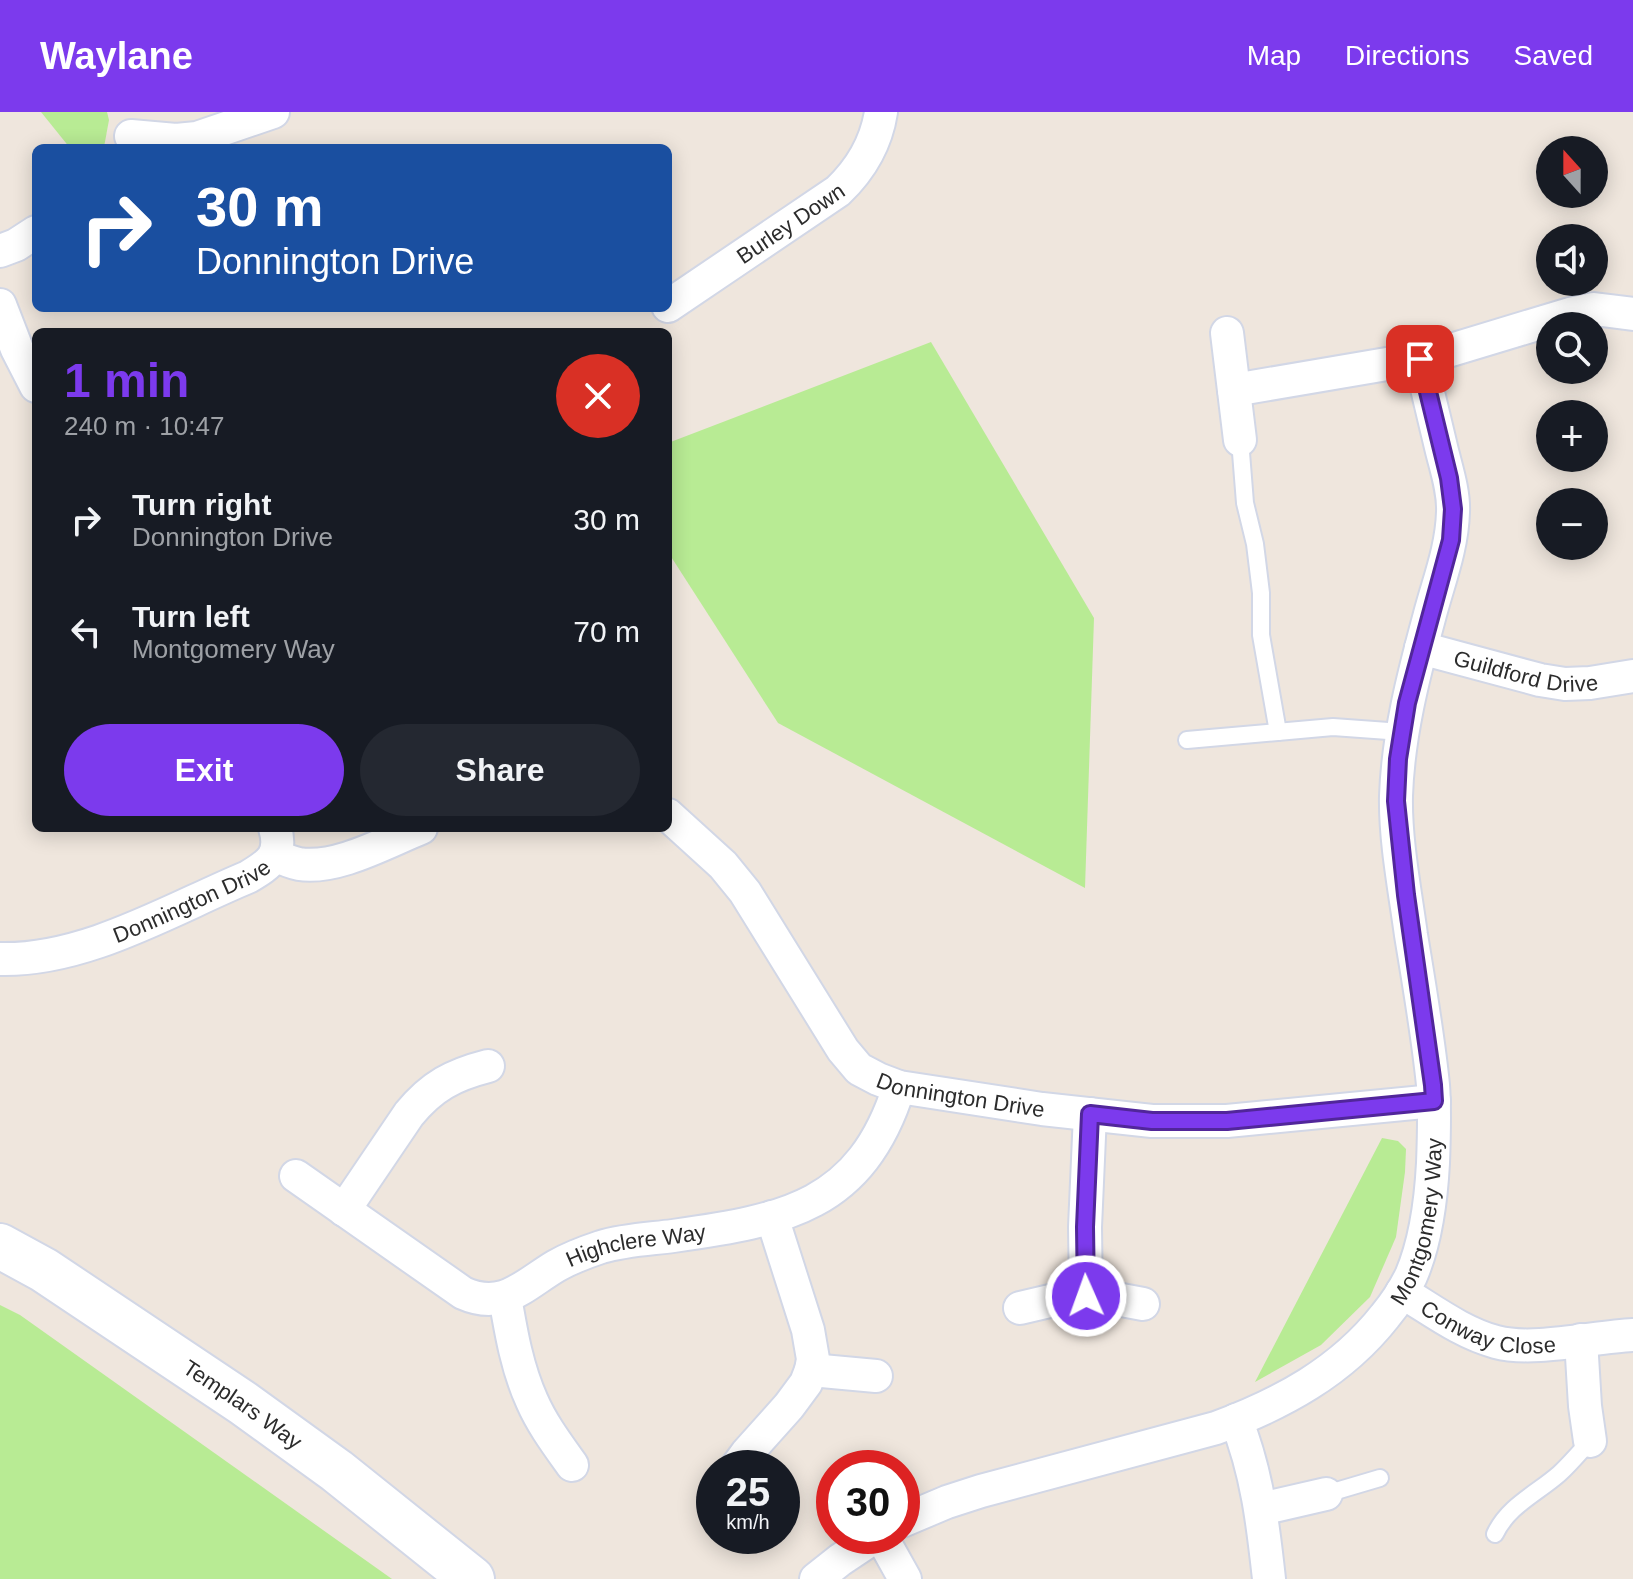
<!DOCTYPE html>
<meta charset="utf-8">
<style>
:root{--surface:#171b24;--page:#242831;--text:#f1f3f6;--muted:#9ea1a6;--accent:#7c3aed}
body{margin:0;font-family:Helvetica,sans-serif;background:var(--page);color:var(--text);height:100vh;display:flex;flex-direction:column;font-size:30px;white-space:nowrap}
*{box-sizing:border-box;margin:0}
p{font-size:26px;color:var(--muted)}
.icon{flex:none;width:44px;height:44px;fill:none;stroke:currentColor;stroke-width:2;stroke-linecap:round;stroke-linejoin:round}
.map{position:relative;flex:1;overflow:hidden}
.drawer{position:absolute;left:32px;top:216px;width:640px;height:504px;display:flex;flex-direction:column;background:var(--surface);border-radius:12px;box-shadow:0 4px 20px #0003}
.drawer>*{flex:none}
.guide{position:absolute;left:32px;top:32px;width:640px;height:168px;border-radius:12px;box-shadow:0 4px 20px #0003;background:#1a4fa0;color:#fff;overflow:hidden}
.needle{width:52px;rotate:339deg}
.fabs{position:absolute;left:1536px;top:24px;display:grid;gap:16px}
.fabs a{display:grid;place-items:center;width:72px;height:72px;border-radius:50%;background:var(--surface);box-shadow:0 4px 20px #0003;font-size:40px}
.speed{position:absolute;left:696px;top:1338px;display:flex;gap:16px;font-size:40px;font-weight:700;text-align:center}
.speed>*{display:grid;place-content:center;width:104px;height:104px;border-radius:50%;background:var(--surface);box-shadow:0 4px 20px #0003;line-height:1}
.speed small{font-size:20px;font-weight:400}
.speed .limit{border:12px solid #d22;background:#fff;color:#111}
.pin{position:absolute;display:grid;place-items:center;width:68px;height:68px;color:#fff;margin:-34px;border-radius:16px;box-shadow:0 4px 12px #0006}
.me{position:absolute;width:88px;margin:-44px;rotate:358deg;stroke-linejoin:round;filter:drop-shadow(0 0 6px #0008)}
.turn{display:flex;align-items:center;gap:28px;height:168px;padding:0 32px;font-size:36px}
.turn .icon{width:104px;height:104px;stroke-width:2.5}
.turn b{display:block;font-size:56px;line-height:68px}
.round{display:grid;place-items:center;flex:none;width:84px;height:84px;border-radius:42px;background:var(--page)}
.overview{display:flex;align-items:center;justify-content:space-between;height:136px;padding:0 32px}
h1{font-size:48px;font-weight:700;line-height:60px;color:var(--accent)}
.primary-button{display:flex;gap:16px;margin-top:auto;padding:16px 32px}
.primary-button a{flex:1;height:92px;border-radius:48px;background:var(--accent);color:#fff;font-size:32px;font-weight:700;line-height:92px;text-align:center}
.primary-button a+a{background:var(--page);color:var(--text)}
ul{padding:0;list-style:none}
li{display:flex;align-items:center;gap:24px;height:112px;padding:0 32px}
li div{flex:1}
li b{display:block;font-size:30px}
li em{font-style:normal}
header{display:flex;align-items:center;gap:48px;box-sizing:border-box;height:112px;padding:0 40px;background:var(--accent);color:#fff}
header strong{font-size:38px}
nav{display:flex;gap:44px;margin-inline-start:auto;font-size:28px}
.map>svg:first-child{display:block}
</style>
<header>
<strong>Waylane</strong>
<nav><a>Map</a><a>Directions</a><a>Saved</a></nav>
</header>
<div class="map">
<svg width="1633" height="1467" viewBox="0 0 1633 1467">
<rect width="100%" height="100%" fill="#efe6dd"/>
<!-- green -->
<g fill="#b8eb94">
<path d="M41 0H107L109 8 104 35 70 36Z"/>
<path d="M931 230 1094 506 1085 776 778 611 668 440V331Z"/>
<path d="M1382 1026 1398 1029 1406 1037 1405 1060 1396 1125 1370 1185 1321 1233 1255 1270Z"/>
<path d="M0 1193 20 1203 392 1467H0Z"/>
</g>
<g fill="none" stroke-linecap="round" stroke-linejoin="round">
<defs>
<g id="lane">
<path d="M1240 328 1245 391 1255 432 1261 481V523L1278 620"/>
<path d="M1187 628 1333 615 1402 620"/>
<path d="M1326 1382 1380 1366"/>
<path d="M1495 1422C1508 1394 1536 1382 1559 1362 1570 1352 1580 1340 1590 1329"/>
</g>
<g id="street">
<path d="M131 24 176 28 197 26 273 0"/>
<path d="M0 139 16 133 36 120"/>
<path d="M0 193 17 237 36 274"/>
<path id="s1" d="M668 194 838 79C861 57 876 32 881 0"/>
<path d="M1227 221 1240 328"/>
<path d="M1234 278 1428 245 1570 202 1594 197 1633 202"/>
<path id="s2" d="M1421 536 1540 568 1565 572 1590 571 1633 564"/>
<path id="s3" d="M668 703 723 753 745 780 843 938 859 957 878 967 899 975 1042 997 1152 1009H1227L1434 989"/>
<path d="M275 743C283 747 290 750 299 752 337 758 386 730 421 716"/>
<path id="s4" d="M0 847C86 849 171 797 248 765 270 752 283 743 275 716"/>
<path id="s5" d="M296 1064 463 1181C503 1199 524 1173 556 1154 570 1146 586 1140 601 1135 624 1128 649 1127 673 1124 785 1108 861 1095 899 975"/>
<path d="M344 1098 409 1002C432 974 453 963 488 954"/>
<path id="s6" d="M1402 1180C1432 1198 1462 1221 1496 1230 1533 1240 1593 1225 1633 1223"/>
<path d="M1086 1184 1085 1115 1090 1002"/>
<path d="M505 1185C511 1220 517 1256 532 1289 542 1312 557 1332 572 1353"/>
<path d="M1020 1196 1071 1184 1111 1186 1143 1192"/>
<path d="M1581 1228 1585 1294 1590 1329"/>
<path d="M811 1258 876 1264"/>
<path d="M1236 1308C1257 1360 1263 1412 1269 1467"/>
<path d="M736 1356 747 1341 789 1294 806 1271 811 1258 813 1247 808 1218 772 1105"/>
<path d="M1261 1397 1326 1382"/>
<path id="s7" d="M902 1409 947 1390 981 1379 1216 1316C1281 1292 1341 1260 1385 1204 1395 1192 1404 1178 1411 1164 1426 1129 1431 1089 1433 1051 1434 1025 1435 999 1433 973 1428 923 1419 872 1411 823 1405 779 1395 728 1396 684 1398 624 1413 565 1429 506 1438 471 1452 437 1453 400 1454 379 1446 356 1441 335 1434 306 1427 276 1420 247"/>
<path d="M881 1424 905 1467"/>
<path d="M816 1467 840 1448 876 1424"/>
</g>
<g id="secondary">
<path id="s8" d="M0 1134 44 1158 243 1291 337 1359 472 1467"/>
</g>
</defs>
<!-- lane casing -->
<use href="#lane" stroke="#d2d7e6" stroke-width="20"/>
<!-- street casing -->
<use href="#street" stroke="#d2d7e6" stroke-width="36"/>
<!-- secondary casing -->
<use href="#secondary" stroke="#d2d7e6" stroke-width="48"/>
<!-- lane -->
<use href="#lane" stroke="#fff" stroke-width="16"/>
<!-- street -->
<use href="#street" stroke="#fff" stroke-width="32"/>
<!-- secondary -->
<use href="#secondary" stroke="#fff" stroke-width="44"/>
</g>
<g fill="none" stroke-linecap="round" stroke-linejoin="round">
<defs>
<path id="route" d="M1086 1184 1085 1115 1090 1002 1152 1009H1227L1434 989 1433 973 1406 783 1396 689 1398 647 1407 591 1451 428 1453 397 1449 366 1420 247"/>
</defs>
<!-- route casing -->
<use href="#route" stroke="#51269a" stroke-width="20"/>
<!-- route -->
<use href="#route" stroke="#7c3aed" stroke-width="14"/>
</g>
<g text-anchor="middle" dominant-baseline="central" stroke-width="6" stroke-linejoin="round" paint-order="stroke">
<!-- street labels -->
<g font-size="22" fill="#2c2c2c" stroke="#fff">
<text stroke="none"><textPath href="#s1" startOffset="148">Burley Down</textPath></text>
<text stroke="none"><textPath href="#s2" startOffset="108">Guildford Drive</textPath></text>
<text stroke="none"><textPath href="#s4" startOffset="202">Donnington Drive</textPath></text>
<text stroke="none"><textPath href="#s3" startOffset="426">Donnington Drive</textPath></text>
<text stroke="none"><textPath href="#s7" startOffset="636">Montgomery Way</textPath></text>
<text stroke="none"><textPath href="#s5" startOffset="390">Highclere Way</textPath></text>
<text stroke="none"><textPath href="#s6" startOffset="96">Conway Close</textPath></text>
<text stroke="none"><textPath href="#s8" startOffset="290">Templars Way</textPath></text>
</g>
</g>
</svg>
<div class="fabs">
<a><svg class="needle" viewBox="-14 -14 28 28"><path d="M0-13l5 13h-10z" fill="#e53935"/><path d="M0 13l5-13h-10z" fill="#9ea1a6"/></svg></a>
<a><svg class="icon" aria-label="sound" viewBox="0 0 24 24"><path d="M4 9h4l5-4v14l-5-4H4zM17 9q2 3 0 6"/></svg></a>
<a><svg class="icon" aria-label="search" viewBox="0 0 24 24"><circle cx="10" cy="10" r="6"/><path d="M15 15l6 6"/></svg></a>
<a>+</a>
<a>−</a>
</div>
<div class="speed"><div>25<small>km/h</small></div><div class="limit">30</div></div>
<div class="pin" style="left:1420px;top:247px;background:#d93025"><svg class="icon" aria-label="arrive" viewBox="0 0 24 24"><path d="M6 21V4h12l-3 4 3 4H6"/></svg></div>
<svg class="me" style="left:1086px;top:1184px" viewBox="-20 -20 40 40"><circle r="17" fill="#7c3aed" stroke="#fff" stroke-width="3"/><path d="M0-11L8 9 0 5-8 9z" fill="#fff"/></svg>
<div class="guide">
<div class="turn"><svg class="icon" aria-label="right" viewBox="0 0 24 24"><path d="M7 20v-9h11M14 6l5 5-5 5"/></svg><div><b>30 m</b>Donnington Drive</div></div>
</div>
<section class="drawer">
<div class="overview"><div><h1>1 min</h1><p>240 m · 10:47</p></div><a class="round" style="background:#d93025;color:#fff"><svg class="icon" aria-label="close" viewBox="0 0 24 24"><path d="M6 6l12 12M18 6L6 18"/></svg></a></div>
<ul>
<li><svg class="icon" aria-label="right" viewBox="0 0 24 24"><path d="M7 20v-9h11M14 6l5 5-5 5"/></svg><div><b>Turn right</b><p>Donnington Drive</p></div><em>30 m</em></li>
<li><svg class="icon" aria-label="left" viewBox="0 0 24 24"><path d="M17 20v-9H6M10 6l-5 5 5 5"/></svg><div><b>Turn left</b><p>Montgomery Way</p></div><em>70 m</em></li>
</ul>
<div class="primary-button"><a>Exit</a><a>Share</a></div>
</section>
</div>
